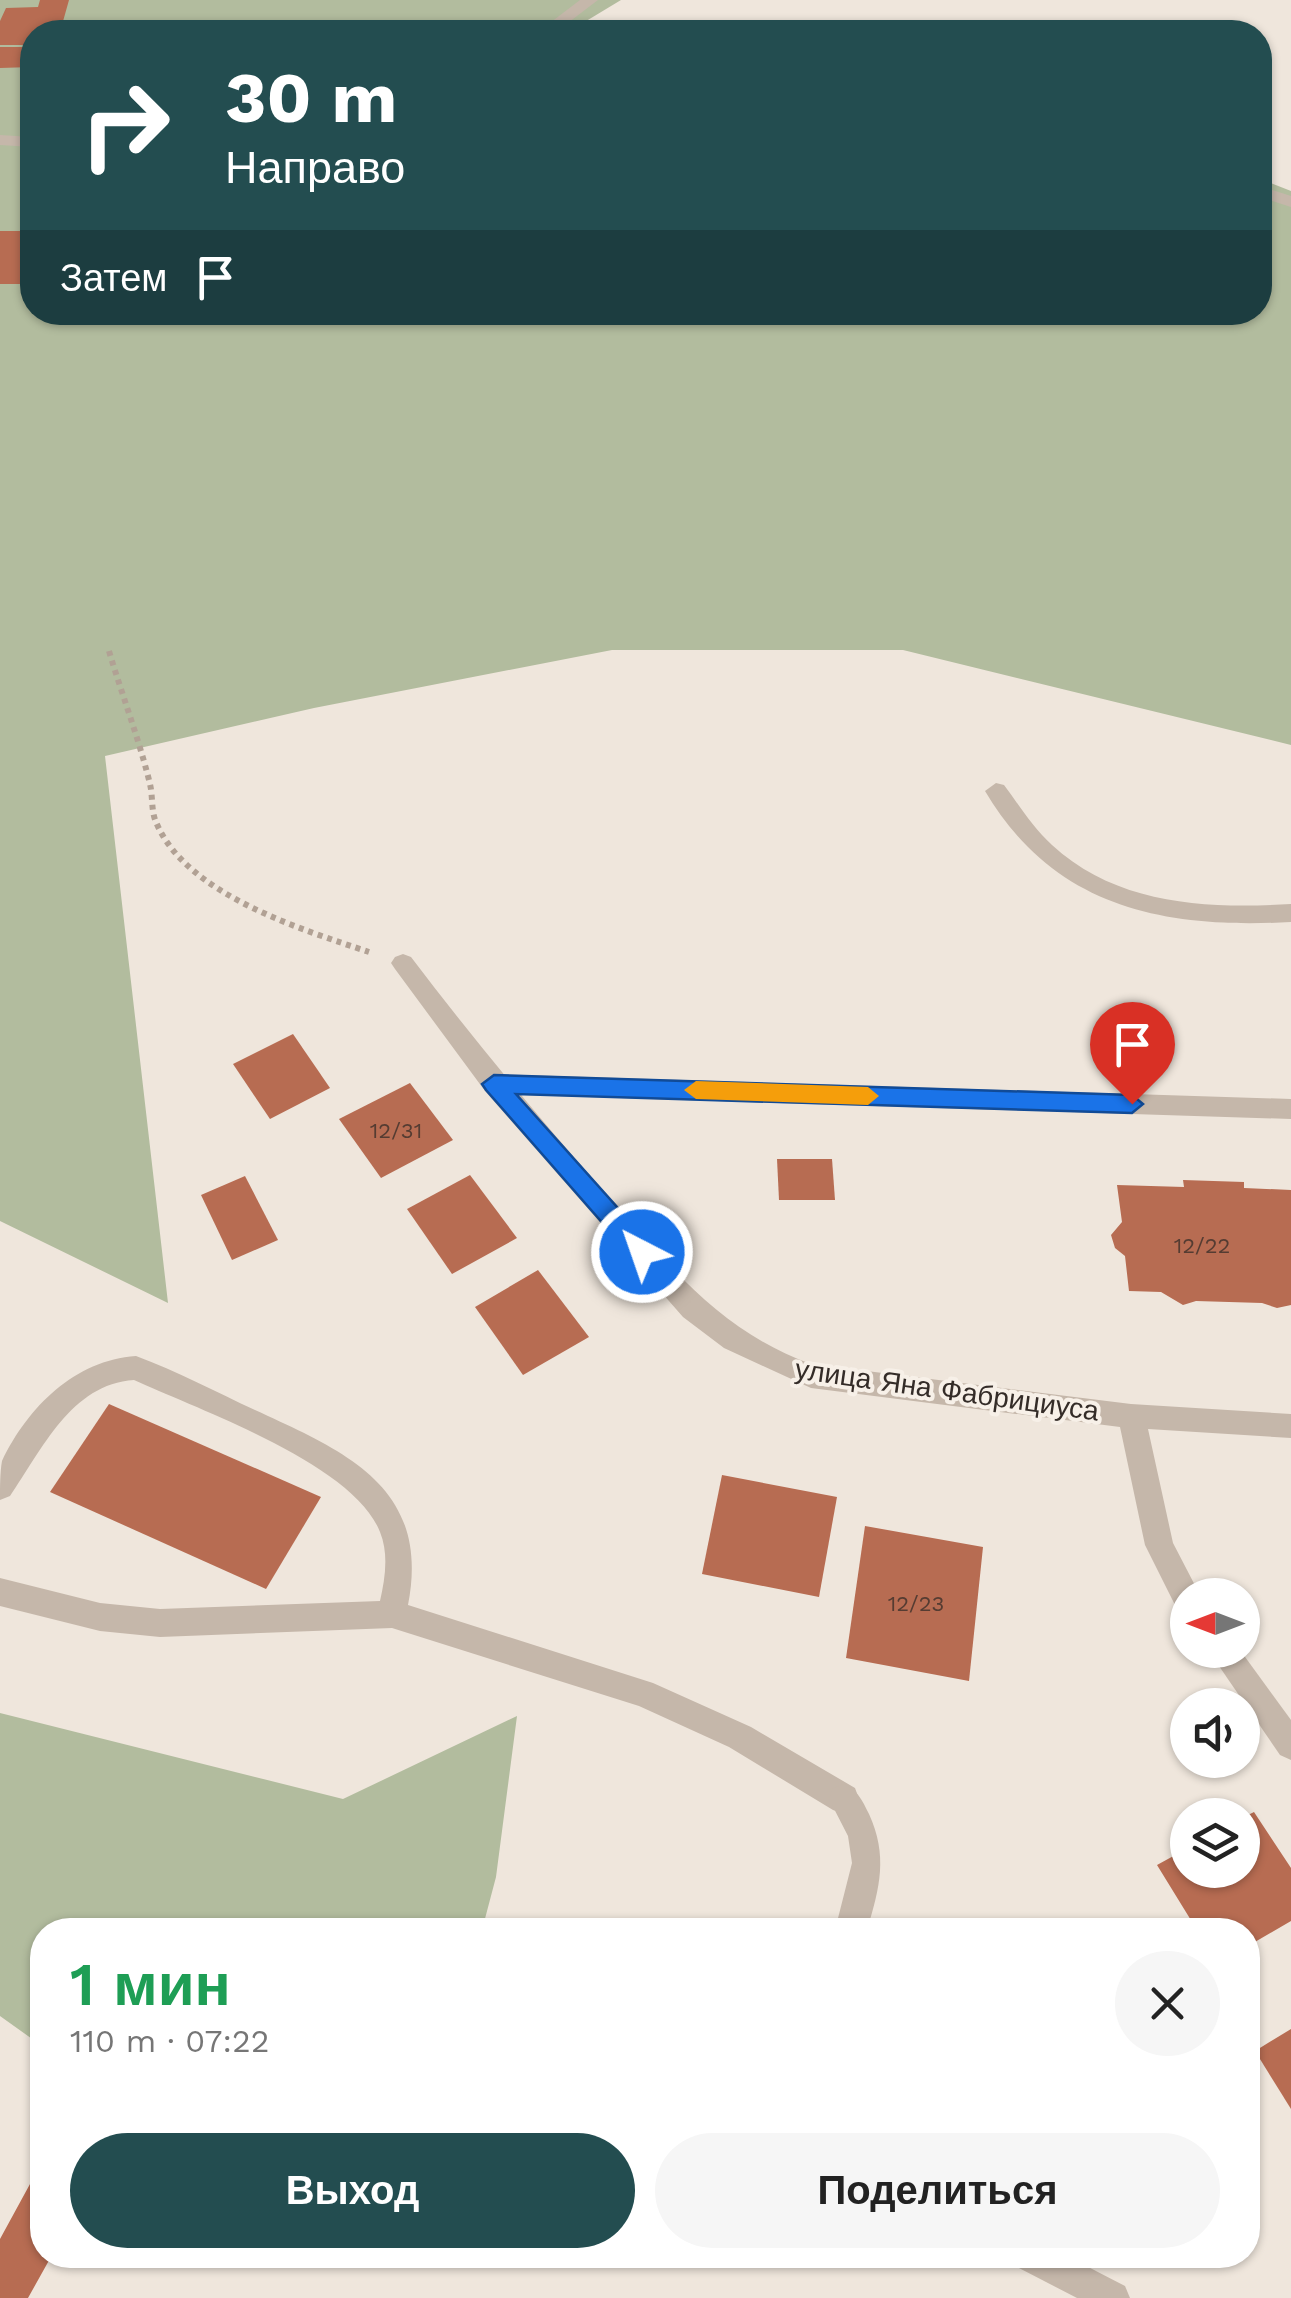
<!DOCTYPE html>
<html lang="ru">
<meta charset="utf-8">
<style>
:root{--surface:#fff;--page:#f6f6f6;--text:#222;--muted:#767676;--accent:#234d50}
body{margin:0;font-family:"Work Sans",sans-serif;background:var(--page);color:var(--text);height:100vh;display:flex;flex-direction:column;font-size:38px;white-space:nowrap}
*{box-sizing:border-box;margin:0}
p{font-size:32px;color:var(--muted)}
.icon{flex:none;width:55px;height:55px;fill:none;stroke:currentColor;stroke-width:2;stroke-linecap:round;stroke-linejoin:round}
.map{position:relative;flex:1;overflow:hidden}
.panel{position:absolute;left:30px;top:1918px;width:1230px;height:350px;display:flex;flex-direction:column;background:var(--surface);border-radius:40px;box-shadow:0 2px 8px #0004}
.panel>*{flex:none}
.guide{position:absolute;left:20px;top:20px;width:1252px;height:305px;border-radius:40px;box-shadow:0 2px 8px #0004;background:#234d50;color:#fff;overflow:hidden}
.needle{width:65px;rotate:270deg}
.tools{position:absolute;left:1170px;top:1578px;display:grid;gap:20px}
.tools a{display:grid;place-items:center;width:90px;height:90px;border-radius:50%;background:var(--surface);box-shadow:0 2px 8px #0004;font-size:50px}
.pin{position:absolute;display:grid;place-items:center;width:85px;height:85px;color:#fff;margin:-102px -42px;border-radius:50% 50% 50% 0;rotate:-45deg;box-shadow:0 0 10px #0007}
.pin .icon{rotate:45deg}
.me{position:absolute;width:110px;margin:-55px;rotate:319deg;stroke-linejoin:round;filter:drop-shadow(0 0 8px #0008)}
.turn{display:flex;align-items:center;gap:35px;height:210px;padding:0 40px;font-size:45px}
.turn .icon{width:130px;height:130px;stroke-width:2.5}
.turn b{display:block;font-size:70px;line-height:85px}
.then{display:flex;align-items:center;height:95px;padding:0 40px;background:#0003;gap:20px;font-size:38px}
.round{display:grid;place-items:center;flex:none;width:105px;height:105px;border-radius:52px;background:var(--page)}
.overview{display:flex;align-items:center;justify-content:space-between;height:170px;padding:0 40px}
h1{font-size:60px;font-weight:600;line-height:75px;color:#1e9e55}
.action{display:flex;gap:20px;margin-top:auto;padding:20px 40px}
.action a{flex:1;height:115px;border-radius:60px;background:var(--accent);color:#fff;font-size:40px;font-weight:600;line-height:115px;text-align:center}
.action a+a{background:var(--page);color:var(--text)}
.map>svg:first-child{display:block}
</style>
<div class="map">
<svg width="1291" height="2298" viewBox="0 0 1291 2298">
<rect width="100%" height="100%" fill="#efe6dc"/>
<!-- green -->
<g fill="#b2bc9e">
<path d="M0 0H621L568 32H32V312H1260V179L1291 191V745L903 650H612L314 708 105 756 168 1303 0 1221Z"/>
<path d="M0 1713 343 1799 517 1716 496 1877 482 1930H42V2046L0 2016Z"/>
</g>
<!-- building -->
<g fill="#b76c52">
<path d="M40 0H69L60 32H32V45H0V21L6 8 38 7Z"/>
<path d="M0 47H32V67L0 68Z"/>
<rect x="0" y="231" width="32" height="53"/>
<path d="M293 1034 330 1088 270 1119 233 1064Z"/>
<path d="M410 1083 453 1140 381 1178 339 1119Z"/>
<path d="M777 1159H832L835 1200H779Z"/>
<path d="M470 1175 517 1238 452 1274 407 1209Z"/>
<path d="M245 1176 278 1240 232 1260 201 1195Z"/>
<path d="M1183 1180 1244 1182V1188L1291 1190V1305L1277 1308 1262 1303 1196 1301 1183 1305 1161 1292 1129 1291 1125 1256 1115 1248 1111 1235 1122 1222 1117 1185 1184 1187Z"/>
<path d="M538 1270 589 1337 523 1375 475 1307Z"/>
<path d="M109 1404 321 1497 266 1589 50 1492Z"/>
<path d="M722 1475 837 1497 819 1597 702 1574Z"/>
<path d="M865 1526 983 1547 969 1681 846 1658Z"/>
<path d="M1254 1812 1291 1868V1921L1248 1946V1930H1197L1157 1865 1188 1848V1870H1242V1818Z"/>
<path d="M1291 2029V2109L1255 2051Z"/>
<path d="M42 2162V2255H52L28 2298H0V2239Z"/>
</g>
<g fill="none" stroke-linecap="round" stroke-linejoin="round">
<!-- path -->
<path stroke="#b1a194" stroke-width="6" stroke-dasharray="5 5" stroke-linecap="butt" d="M109 651C122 695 139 739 150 784 153 797 151 811 156 822 186 895 301 929 369 952"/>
<!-- service -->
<g fill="#c5b7aa" fill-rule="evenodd">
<path d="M580 0H598L556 32H538Z"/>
<path d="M494 1074 1291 1099V1119L494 1094 485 1091 482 1084 485 1077Z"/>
<path d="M136 1356C177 1371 216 1392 255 1410 346 1452 431 1487 408 1605L653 1683 751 1727 855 1788 859 1799 855 1810 844 1814 833 1810 729 1747 639 1706 392 1628 160 1637 100 1631 0 1606V1578L100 1603 160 1609 380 1601C385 1579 389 1554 380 1532 354 1464 199 1410 134 1380 71 1384 42 1450 10 1496L0 1500C0 1488 0 1472 2 1461 28 1407 75 1360 136 1356Z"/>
</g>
<!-- minor -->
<g fill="#c5b7aa" fill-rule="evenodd">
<path d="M0 135 32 137V147L0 145Z"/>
<path d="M1260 186 1291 196V207L1260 197Z"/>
<path d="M996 783 1004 785C1019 805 1033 828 1052 845 1117 905 1207 909 1291 904V922C1164 929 1054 908 985 791Z"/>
<path d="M403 954 411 957C471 1036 533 1111 599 1186 665 1260 715 1329 811 1364L1131 1404 1291 1414V1438L1148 1429 1173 1543 1200 1595H1188V1614L1178 1611 1145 1545 1120 1427 811 1388 724 1348 683 1317 485 1091 395 969 391 963 395 957Z"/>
<path d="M1208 1650H1240L1291 1720V1760L1280 1755Z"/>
<path d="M844 1784C857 1789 862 1800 869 1814 888 1856 880 1887 867 1930H835L852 1863 848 1836 829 1799 833 1788Z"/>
<path d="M1012 2255H1065L1125 2286 1130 2298H1077L1017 2267Z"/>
</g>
</g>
<!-- route -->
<path fill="#1a73e8" stroke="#114b97" stroke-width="2.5" d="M494 1075 1132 1095 1143 1104 1132 1113 516 1094 651 1245 654 1252 642 1262 634 1259 486 1090 482 1084Z"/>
<!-- slow -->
<path fill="#f59e0b" d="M696 1081 868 1087 879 1096 868 1105 696 1099 684 1090Z"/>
<g text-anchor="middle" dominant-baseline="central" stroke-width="8" stroke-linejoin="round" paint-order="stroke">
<!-- number labels -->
<g font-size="22" fill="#553c32">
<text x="396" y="1130">12/31</text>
<text x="1202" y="1245">12/22</text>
<text x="916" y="1603">12/23</text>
</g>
<!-- street labels -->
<g font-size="28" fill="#342c28" stroke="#f7f0e8">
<text transform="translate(947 1390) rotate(8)">улица Яна Фабрициуса</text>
</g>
</g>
</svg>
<div class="tools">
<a><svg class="needle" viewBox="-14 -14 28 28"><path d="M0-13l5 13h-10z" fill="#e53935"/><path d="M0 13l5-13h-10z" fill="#767676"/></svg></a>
<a><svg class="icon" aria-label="sound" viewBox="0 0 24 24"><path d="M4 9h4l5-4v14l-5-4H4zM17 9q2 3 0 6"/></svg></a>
<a><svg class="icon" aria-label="layers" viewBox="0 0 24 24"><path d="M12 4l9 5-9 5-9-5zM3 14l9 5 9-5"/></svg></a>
</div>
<div class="pin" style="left:1132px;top:1104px;background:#d93025"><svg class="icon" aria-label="arrive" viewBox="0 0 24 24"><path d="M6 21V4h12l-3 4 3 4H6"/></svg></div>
<svg class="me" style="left:642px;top:1252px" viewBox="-20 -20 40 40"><circle r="17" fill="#1a73e8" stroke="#fff" stroke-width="3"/><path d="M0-11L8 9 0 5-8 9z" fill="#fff"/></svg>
<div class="guide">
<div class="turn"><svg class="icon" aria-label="right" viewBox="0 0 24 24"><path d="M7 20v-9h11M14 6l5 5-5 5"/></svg><div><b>30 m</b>Направо</div></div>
<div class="then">Затем<svg class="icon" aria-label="arrive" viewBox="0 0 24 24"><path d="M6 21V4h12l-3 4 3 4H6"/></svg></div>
</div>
<section class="panel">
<div class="overview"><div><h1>1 мин</h1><p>110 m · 07:22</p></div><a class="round"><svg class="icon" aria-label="close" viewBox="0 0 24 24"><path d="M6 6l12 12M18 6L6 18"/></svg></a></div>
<div class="action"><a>Выход</a><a>Поделиться</a></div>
</section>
</div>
